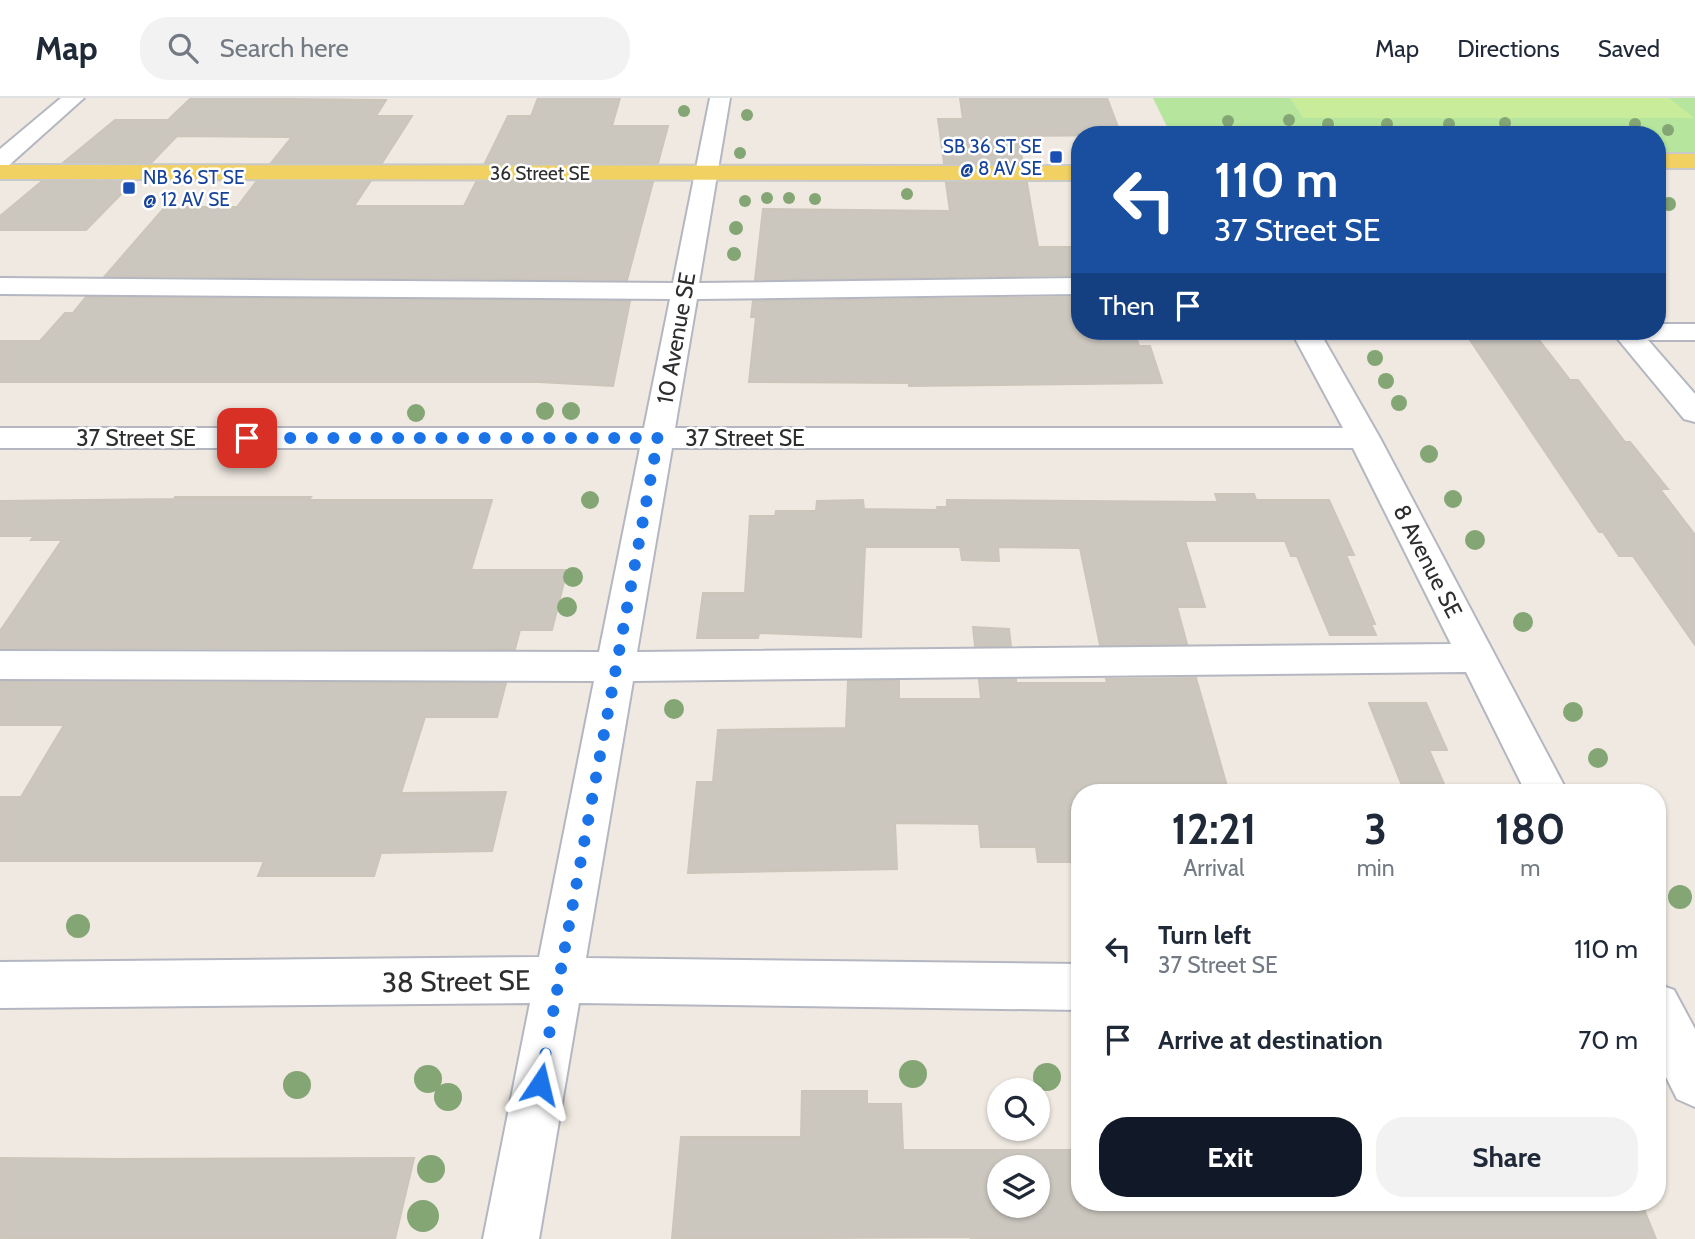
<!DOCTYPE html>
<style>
:root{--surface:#fff;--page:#f2f2f3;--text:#1f2937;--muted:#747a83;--line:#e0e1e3;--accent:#111827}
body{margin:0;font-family:Cabin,sans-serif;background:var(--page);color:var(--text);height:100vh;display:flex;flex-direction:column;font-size:26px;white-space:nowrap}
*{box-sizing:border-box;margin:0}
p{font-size:23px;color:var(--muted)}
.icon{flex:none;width:38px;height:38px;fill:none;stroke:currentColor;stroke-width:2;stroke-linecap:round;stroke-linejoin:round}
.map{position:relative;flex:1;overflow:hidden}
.details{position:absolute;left:1071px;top:686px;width:595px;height:427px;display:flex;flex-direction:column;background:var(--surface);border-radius:28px;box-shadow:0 2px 5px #0004}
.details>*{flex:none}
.guide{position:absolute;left:1071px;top:28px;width:595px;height:214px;border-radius:28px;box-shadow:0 2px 5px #0004;background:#1a4fa0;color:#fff;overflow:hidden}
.controls{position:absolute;left:987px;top:980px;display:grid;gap:14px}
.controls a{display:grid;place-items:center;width:63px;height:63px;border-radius:50%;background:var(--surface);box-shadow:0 2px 5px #0004;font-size:35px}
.pin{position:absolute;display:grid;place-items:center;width:60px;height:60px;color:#fff;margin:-30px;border-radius:14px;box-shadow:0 4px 10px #0006}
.me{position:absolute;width:77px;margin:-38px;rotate:10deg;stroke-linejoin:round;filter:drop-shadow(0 0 5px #0008)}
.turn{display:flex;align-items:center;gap:24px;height:147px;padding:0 28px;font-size:32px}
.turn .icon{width:91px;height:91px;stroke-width:2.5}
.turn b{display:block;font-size:49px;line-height:60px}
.then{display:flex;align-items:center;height:66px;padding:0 28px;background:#0003;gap:14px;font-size:26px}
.eta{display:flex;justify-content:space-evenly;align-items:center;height:119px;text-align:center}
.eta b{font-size:42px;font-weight:800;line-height:49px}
.button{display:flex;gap:14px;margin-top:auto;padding:14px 28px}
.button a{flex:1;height:80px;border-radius:28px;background:var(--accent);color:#fff;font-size:28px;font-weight:800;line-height:80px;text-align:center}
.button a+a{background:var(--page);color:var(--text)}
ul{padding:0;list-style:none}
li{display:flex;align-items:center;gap:21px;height:91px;padding:0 28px}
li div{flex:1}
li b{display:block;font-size:26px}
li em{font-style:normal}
header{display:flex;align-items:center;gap:42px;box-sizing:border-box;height:98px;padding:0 35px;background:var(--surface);border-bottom:2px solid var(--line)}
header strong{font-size:33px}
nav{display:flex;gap:38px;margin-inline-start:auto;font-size:24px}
.search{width:490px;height:63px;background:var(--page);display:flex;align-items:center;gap:18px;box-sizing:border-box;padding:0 24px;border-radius:28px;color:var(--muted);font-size:26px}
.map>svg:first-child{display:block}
</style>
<header>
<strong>Map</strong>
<div class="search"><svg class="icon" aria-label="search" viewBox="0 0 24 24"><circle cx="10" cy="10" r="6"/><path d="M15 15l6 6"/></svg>Search here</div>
<nav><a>Map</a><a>Directions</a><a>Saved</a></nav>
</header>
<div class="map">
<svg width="1695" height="1141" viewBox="0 0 1695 1141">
<rect width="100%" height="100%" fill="#efe9e1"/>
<!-- green -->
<path fill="#b6e59e" d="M1153 0H1695V55H1657V37H1171Z"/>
<!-- pitch -->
<path fill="#c9ec9a" d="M1290 0H1669L1694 20H1303Z"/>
<!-- building -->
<g fill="#cbc7bf" stroke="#cbc5ba" stroke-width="2" fill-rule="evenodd">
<path d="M191 0 386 2 376 18H412L382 65H271L292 39 177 38 151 65 64 64 115 22H168Z"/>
<path d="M538 0H620L612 28H668L658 65H485L508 18H531Z"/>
<path d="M960 0H1107L1121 37 1018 38 1023 65H944L938 21H963Z"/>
<path d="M41 84H133L86 132H0V118Z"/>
<path d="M256 84H370L354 108H464L476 84H653L627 182 105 178 165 109H237Z"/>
<path d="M946 85H1027L1038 149H1080V177L755 182 763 111 950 113Z"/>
<path d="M86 199 630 203 613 288 539 284H0V243H40L65 215H73Z"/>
<path d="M1080 199V233H1134L1139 248H1150L1162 285 909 288V285L749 284 756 219H751L753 203Z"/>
<path d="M1464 233H1532L1570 282H1578L1625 344H1630L1668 391H1660L1695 437V547L1633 458H1619L1603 434H1599Z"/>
<path d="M1215 396H1254L1256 402H1329L1354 457H1346L1375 526H1371L1376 537H1330L1297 458H1291L1285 443H1185L1205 509H1177L1187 546 1100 547 1080 450 998 449 999 463 962 462 960 449H865L861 539 759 535 758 540H697L703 495H745L750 418H775L776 413H816L817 403 863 402 864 411 938 412 937 409H947V402L1218 404Z"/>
<path d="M175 399H311L309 402H492L471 472H567L552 532H520L515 551 0 550V533L62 442H31L34 438H0V403L174 401Z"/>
<path d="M973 529 1009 531 1011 548H975Z"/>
<path d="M1196 580 1229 695H1080V764H1038L1036 749H981L979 726 895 725 897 771 688 775 697 684H713L718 632 846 630 848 583H899V601H981L979 582 1016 581V585H1107L1106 581Z"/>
<path d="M0 584 506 585 497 619H425L401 695 506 694 492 753 381 755 374 778H258L264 763H0V699H21L64 627H0Z"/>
<path d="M1369 605H1426L1447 652H1429L1448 695H1405Z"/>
<path d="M802 993H867V1006H901L903 1052H1080V1104H1641L1656 1141H971V1139L672 1141 681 1039H801ZM999 1069H1038V1108H999Z"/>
<path d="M0 1060 119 1061 414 1060 395 1141H0Z"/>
</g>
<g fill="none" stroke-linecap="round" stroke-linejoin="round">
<defs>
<g id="minor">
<path d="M61 0H84L8 68 0 70V51Z"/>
<path d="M710 0H730L699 185 1080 180V196L697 201 675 330H1343L1291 233H1319L1380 340 1568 695H1526L1466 574 633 583 586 860 1080 866V912L579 905 539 1141H483L530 905 0 910V864L539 859 594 583 0 581V553L599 554 640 350H0V330H644L670 201 0 196V180L673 185ZM672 350H1353L1451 546 637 554Z"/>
<path d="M1657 226H1695V242H1648L1695 296V324L1684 321 1612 234 1657 233Z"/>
<path d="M1657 886 1674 892 1695 931V1009L1677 1001 1657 961Z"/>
</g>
<g id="major">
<rect x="1657" y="56" width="38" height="14"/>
<path d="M0 67 1080 68V82L0 81Z"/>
</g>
</defs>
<!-- minor casing -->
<use href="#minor" stroke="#b4b7c1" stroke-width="4"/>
<!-- major casing -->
<use href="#major" stroke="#c9c9c9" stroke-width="4"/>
<!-- minor -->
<use href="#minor" fill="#fff" fill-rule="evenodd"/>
<!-- major -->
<use href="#major" fill="#f2d163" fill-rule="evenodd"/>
</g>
<!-- trees -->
<g fill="#84a574">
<circle cx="684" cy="13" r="6"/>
<circle cx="747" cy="17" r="6"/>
<circle cx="1289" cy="22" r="6"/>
<circle cx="1228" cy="23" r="6"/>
<circle cx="1505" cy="25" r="6"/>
<circle cx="1328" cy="26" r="6"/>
<circle cx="1387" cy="26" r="6"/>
<circle cx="1449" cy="26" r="6"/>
<circle cx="1635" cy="26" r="6"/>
<circle cx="1668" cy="32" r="6"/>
<circle cx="740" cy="55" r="6"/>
<circle cx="907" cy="96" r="6"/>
<circle cx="767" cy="100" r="6"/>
<circle cx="789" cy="100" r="6"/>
<circle cx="815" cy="101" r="6"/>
<circle cx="745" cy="103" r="6"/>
<circle cx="1669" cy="106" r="7"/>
<circle cx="736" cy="130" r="7"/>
<circle cx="734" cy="156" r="7"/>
<circle cx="1375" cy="260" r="8"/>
<circle cx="1386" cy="283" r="8"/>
<circle cx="1399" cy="305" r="8"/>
<circle cx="545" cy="313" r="9"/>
<circle cx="571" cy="313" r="9"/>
<circle cx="416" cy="315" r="9"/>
<circle cx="1429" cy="356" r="9"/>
<circle cx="1453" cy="401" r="9"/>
<circle cx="590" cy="402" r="9"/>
<circle cx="1475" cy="442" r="10"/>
<circle cx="573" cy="479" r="10"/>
<circle cx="567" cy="509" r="10"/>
<circle cx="1523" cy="524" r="10"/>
<circle cx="674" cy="611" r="10"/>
<circle cx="1573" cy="614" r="10"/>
<circle cx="1598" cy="660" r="10"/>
<circle cx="1680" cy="799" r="12"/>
<circle cx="78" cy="828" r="12"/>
<circle cx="913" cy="976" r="14"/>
<circle cx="1047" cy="979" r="14"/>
<circle cx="428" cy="981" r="14"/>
<circle cx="297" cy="987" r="14"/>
<circle cx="448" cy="999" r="14"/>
<circle cx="431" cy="1071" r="14"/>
<circle cx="423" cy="1118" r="16"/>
</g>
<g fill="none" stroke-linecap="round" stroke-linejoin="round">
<!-- route -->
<path stroke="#1a73e8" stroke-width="12" stroke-dasharray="0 21.6" d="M247 340H658L540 986"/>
</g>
<!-- markers -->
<g fill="#1a4fb4" stroke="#fff" stroke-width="2.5">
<rect x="1049" y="52" width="14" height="14" rx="3.5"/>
<rect x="122" y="83" width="14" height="14" rx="3.5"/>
</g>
<g text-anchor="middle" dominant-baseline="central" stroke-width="5" stroke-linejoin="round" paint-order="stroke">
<!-- far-transit labels -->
<g font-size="19" fill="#164399" stroke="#fff" text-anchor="end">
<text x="1042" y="48">SB 36 ST SE<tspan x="1042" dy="22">@ 8 AV SE</tspan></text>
<text x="143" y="79" text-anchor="start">NB 36 ST SE<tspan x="143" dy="22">@ 12 AV SE</tspan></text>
</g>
<!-- far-street labels -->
<g font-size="19" fill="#2e2e2e" stroke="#fff">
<text x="540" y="75">36 Street SE</text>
</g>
<!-- street labels -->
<g font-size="23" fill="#2e2e2e" stroke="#fff">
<text transform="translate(676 240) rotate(-80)">10 Avenue SE</text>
<text x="136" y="340">37 Street SE</text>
<text x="745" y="340">37 Street SE</text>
<text transform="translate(1428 463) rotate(63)">8 Avenue SE</text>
</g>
<!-- near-street labels -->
<g font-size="28" fill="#2e2e2e" stroke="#fff">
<text transform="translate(456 883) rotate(-1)">38 Street SE</text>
</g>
</g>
</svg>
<div class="controls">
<a><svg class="icon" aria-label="search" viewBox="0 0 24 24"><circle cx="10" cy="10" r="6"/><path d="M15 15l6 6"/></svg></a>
<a><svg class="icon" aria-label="layers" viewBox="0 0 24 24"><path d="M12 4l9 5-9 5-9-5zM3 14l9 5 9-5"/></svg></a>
</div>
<div class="pin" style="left:247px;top:340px;background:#d93025"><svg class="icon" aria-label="arrive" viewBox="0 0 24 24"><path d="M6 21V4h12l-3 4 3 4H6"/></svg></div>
<svg class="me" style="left:540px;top:986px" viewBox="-20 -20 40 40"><path d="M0-17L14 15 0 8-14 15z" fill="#1a73e8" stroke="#fff" stroke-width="4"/></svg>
<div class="guide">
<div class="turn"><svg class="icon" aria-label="left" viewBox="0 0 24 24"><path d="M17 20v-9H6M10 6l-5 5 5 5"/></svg><div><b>110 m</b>37 Street SE</div></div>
<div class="then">Then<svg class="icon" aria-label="arrive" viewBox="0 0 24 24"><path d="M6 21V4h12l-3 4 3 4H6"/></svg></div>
</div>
<section class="details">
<div class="eta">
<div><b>12:21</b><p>Arrival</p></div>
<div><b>3</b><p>min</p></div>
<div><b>180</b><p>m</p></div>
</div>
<ul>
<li><svg class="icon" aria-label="left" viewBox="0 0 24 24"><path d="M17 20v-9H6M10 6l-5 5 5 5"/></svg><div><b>Turn left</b><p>37 Street SE</p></div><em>110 m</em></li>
<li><svg class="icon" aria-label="arrive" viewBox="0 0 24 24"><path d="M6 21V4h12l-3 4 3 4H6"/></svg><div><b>Arrive at destination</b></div><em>70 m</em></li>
</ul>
<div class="button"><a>Exit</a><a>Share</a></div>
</section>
</div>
